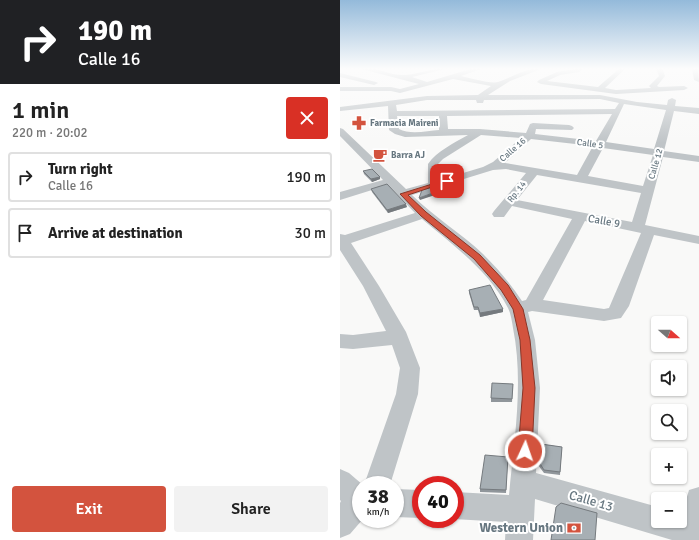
<!DOCTYPE html>
<meta charset="utf-8">
<style>
:root{--surface:#fff;--page:#f2f2f2;--text:#222;--muted:#767676;--line:#e0e0e0;--accent:#d3533e}
body{margin:0;font-family:Signika,sans-serif;background:var(--page);color:var(--text);height:100vh;display:flex;flex-direction:column;font-size:15px;white-space:nowrap}
*{box-sizing:border-box;margin:0}
p{font-size:13px;color:var(--muted)}
.icon{flex:none;width:22px;height:22px;fill:none;stroke:currentColor;stroke-width:2;stroke-linecap:round;stroke-linejoin:round}
.map{position:relative;flex:1;overflow:hidden}
.details{display:flex;flex-direction:column;background:var(--surface);width:340px}
.details>*{flex:none}
.hud{background:#202124;color:#fff;overflow:hidden}
.needle{width:26px;rotate:111deg}
.buttons{position:absolute;left:311px;top:316px;display:grid;gap:8px}
.buttons a{display:grid;place-items:center;width:36px;height:36px;border-radius:4px;background:var(--surface);box-shadow:0 1px 3px #0004;font-size:20px}
.speed{position:absolute;left:12px;top:476px;display:flex;gap:8px;font-size:20px;font-weight:700;text-align:center}
.speed>*{display:grid;place-content:center;width:52px;height:52px;border-radius:50%;background:var(--surface);box-shadow:0 1px 3px #0004;line-height:1}
.speed small{font-size:10px;font-weight:400}
.speed .limit{border:6px solid #d22;background:#fff;color:#111}
.pin{position:absolute;display:grid;place-items:center;width:34px;height:34px;color:#fff;margin:-17px;border-radius:8px;box-shadow:0 2px 6px #0006}
.me{position:absolute;width:44px;margin:-22px;rotate:3deg;stroke-linejoin:round;filter:drop-shadow(0 0 3px #0008)}
.turn{display:flex;align-items:center;gap:14px;height:84px;padding:0 12px;font-size:18px}
.turn .icon{width:52px;height:52px;stroke-width:2.5}
.turn b{display:block;font-size:28px;line-height:34px}
.round{display:grid;place-items:center;flex:none;width:42px;height:42px;border-radius:4px;background:var(--page)}
.summary{display:flex;align-items:center;justify-content:space-between;height:68px;padding:0 12px}
h1{font-size:24px;font-weight:600;line-height:30px}
.button{display:flex;gap:8px;margin-top:auto;padding:8px 12px}
.button a{flex:1;height:46px;border-radius:4px;background:var(--accent);color:#fff;font-size:16px;font-weight:600;line-height:46px;text-align:center}
.button a+a{background:var(--page);color:var(--text)}
ul{padding:0;list-style:none}
li{display:flex;align-items:center;gap:12px;height:50px;margin:0 8px 6px;padding:0 4px;border:2px solid var(--line);border-radius:4px}
li div{flex:1}
li b{display:block;font-size:15px}
li em{font-style:normal}
main{display:flex;flex:1;min-height:0}
.map>svg:first-child{display:block}
</style>
<main>
<section class="details">
<div class="hud">
<div class="turn"><svg class="icon" aria-label="right" viewBox="0 0 24 24"><path d="M7 20v-9h11M14 6l5 5-5 5"/></svg><div><b>190 m</b>Calle 16</div></div>
</div>
<div class="summary"><div><h1>1 min</h1><p>220 m · 20:02</p></div><a class="round" style="background:#d93025;color:#fff"><svg class="icon" aria-label="close" viewBox="0 0 24 24"><path d="M6 6l12 12M18 6L6 18"/></svg></a></div>
<ul>
<li><svg class="icon" aria-label="right" viewBox="0 0 24 24"><path d="M7 20v-9h11M14 6l5 5-5 5"/></svg><div><b>Turn right</b><p>Calle 16</p></div><em>190 m</em></li>
<li><svg class="icon" aria-label="arrive" viewBox="0 0 24 24"><path d="M6 21V4h12l-3 4 3 4H6"/></svg><div><b>Arrive at destination</b></div><em>30 m</em></li>
</ul>
<div class="button"><a>Exit</a><a>Share</a></div>
</section>
<div class="map">
<svg width="359" height="540" viewBox="0 0 359 540">
<rect width="100%" height="100%" fill="#f9f9f8"/>
<g fill="none" stroke-linecap="round" stroke-linejoin="round">
<!-- minor -->
<g fill="#bfc4c7" fill-rule="evenodd">
<path d="M18 68C34 65 49 76 65 75 79 74 92 68 106 68L105 69 72 77 87 82 134 68H142L141 69 121 76C129 78 151 84 158 82 173 77 185 68 202 68L201 69 170 81 148 95H260L297 102 327 105 328 100 332 98 336 100 335 106 359 108V114L334 111 324 151 359 156V162L323 157 305 225 359 236V244L314 235 289 306 281 318 264 321 192 311 188 312 195 340 200 388 196 473 318 507V521H340V514L343 515 346 500 349 490 359 487V540H332L195 499 193 540H165L166 522 113 519H115V492L169 495C174 440 184 383 173 328 172 322 171 314 168 308 149 271 113 245 82 219L11 243 39 286 66 332 80 368 78 394 50 485H24L56 394 60 368 52 345 13 349 0 348V334L13 335 46 331 23 286 0 250V234L5 235 75 213 48 185 0 200V192L43 180 0 136V128L3 129 66 189 88 183V164C97 151 114 143 128 135L65 137 55 134 49 130 48 106 0 111V107L87 96 138 95 151 86 113 79 60 93 51 91H0V87H51L60 89 79 84ZM260 99 279 103 275 109 57 111 56 105 87 100H136L137 103H143L144 100ZM284 104 326 110 314 149 266 142ZM272 114 256 141 195 134 196 129 232 130 234 128 232 126 229 125 193 123 190 124 186 133 140 129H108L107 116ZM57 116H99V130C87 131 70 135 59 129ZM141 135 181 138 153 162 143 167 100 180 98 164 103 159ZM191 139 253 146 237 175 165 163ZM263 148 313 155 303 186 248 176ZM166 169 186 173 154 211 152 214 154 217H164L172 206 232 219 186 300 182 301C171 284 158 269 143 254 121 233 94 217 72 195L153 170ZM197 175 301 193 292 222 177 200ZM245 221 301 233 269 308 264 309 203 300Z"/>
<path d="M238 68H244L239 72 220 75 207 81 258 87 280 68H286L265 88 276 90 311 88 309 86 319 76 316 68H322L325 76 317 86 319 87 344 86 348 88 344 90 276 94 201 84 197 82 199 80 217 72 235 69Z"/>
<path d="M352 68H358L359 82 354 80Z"/>
<path d="M0 73 36 82 38 83 34 85 0 77Z"/>
<path d="M0 469 9 473 23 485H21V519H23L10 534 0 538V503L1 501 0 500Z"/>
<path d="M55 489 81 490V518L55 517Z"/>
</g>
</g>
<!-- wall -->
<g fill="#90969b">
<path d="M23 171 40 177V179L32 182 24 174Z"/>
<path d="M31 189 67 207 48 213 32 192Z"/>
<path d="M129 290 163 312 140 317 138 310H134L129 293Z"/>
<path d="M173 384 172 402H151V398Z"/>
<path d="M201 444 222 447 220 475 204 473 198 465Z"/>
<path d="M168 457 166 493 140 492V489Z"/>
</g>
<!-- shaded-wall -->
<g fill="#757a7e">
<path d="M40 177V179L32 182 31 179Z"/>
<path d="M101 190V193L80 200 79 198Z"/>
<path d="M66 204 67 207 48 213 47 210Z"/>
<path d="M163 309V312L140 317V313Z"/>
</g>
<!-- building -->
<g fill="#a7afb4" stroke="#757a7e">
<path d="M32 169 40 177 31 179 23 171Z"/>
<path d="M47 184 66 204 47 210 31 189Z"/>
<path d="M96 186 101 190 79 198 82 190Z"/>
<path d="M150 285 163 309 140 313 138 307H134L129 290Z"/>
<path d="M152 383 173 384 172 399 151 398Z"/>
<path d="M201 444 222 447 220 472 204 470 199 462Z"/>
<path d="M145 455 168 457 166 490 140 489Z"/>
<path d="M221 503 257 513 255 540H211L216 507Z"/>
</g>
<!-- sky -->
<linearGradient id="sky" x2="0" y2="1"><stop stop-color="#94bada"/><stop offset="0.48" stop-color="#fcfcfc"/><stop offset="1" stop-color="#fcfcfc" stop-opacity="0"/></linearGradient>
<rect width="359" height="143" fill="url(#sky)"/>
<!-- route -->
<path fill="#d3533e" stroke="#893628" d="M105 180 110 181 68 195 86 212 140 255 168 285 183 309 190 340 195 388 192 451 190 455 185 457 180 455 178 451 183 388 180 340 173 309 161 290 134 259 81 216 60 194Z"/>
<!-- icons -->
<defs>
<symbol id="pharmacy-bare" viewBox="-9 -9 18 18"><path d="M-2-6h4v4h4v4h-4v4h-4v-4h-4v-4h4Z" fill="#d3533e" stroke="#fff" stroke-width="2.5" paint-order="stroke"/></symbol>
<symbol id="cafe-bare" viewBox="-9 -9 18 18"><path d="M-5.5-4.5H6V0H3Q3 3.5 0 3.5H-2.5Q-5.5 3.5-5.5 0ZM3-3.2v2h1.7v-2ZM-6 4.5H4V6H-6Z" fill="#d3533e" stroke="#fff" stroke-width="2.5" paint-order="stroke"/></symbol>
<symbol id="bank-bare" viewBox="-9 -9 18 18"><path d="M-6-4H6V4H-6ZM0-2.3a2.3 2.3 0 1 0 0 4.6a2.3 2.3 0 1 0 0-4.6Z" fill="#d3533e" stroke="#fff" stroke-width="2.5" paint-order="stroke"/></symbol>
</defs>
<g fill-rule="evenodd">
<use href="#pharmacy-bare" x="9" y="113" width="20" height="20"/>
<use href="#cafe-bare" x="30" y="145" width="20" height="20"/>
<use href="#bank-bare" x="224" y="518" width="20" height="20"/>
</g>
<g text-anchor="middle" dominant-baseline="central" stroke-width="4" stroke-linejoin="round" paint-order="stroke">
<!-- far-poi labels -->
<g font-size="9" font-weight="bold" fill="#677780" stroke="#fff" text-anchor="start">
<text x="30" y="123">Farmacia Maireni</text>
<text x="51" y="155">Barra AJ</text>
</g>
<!-- far-street labels -->
<g font-size="9" fill="#677780" stroke="#fff">
<text transform="translate(250 144) rotate(8)">Calle 5</text>
<text transform="translate(173 150) rotate(-41)">Calle 16</text>
<text transform="translate(316 164) rotate(-74)">Calle 12</text>
<text transform="translate(177 192) rotate(-52)">Rp. 14</text>
</g>
<!-- street labels -->
<g font-size="11" fill="#677780" stroke="#fff">
<text transform="translate(264 221) rotate(10)">Calle 9</text>
</g>
<!-- near-street labels -->
<g font-size="13" fill="#677780" stroke="#fff">
<text transform="translate(251 501) rotate(16)">Calle 13</text>
</g>
<!-- near-poi labels -->
<g font-size="13" font-weight="bold" fill="#677780" stroke="#fff" text-anchor="end">
<text x="223" y="528">Western Union</text>
</g>
</g>
</svg>
<div class="buttons">
<a><svg class="needle" viewBox="-14 -14 28 28"><path d="M0-13l5 13h-10z" fill="#e53935"/><path d="M0 13l5-13h-10z" fill="#767676"/></svg></a>
<a><svg class="icon" aria-label="sound" viewBox="0 0 24 24"><path d="M4 9h4l5-4v14l-5-4H4zM17 9q2 3 0 6"/></svg></a>
<a><svg class="icon" aria-label="search" viewBox="0 0 24 24"><circle cx="10" cy="10" r="6"/><path d="M15 15l6 6"/></svg></a>
<a>+</a>
<a>−</a>
</div>
<div class="speed"><div>38<small>km/h</small></div><div class="limit">40</div></div>
<div class="pin" style="left:107px;top:181px;background:#d93025"><svg class="icon" aria-label="arrive" viewBox="0 0 24 24"><path d="M6 21V4h12l-3 4 3 4H6"/></svg></div>
<svg class="me" style="left:185px;top:451px" viewBox="-20 -20 40 40"><circle r="17" fill="#d3533e" stroke="#fff" stroke-width="3"/><path d="M0-11L8 9 0 5-8 9z" fill="#fff"/></svg>
</div>
</main>
